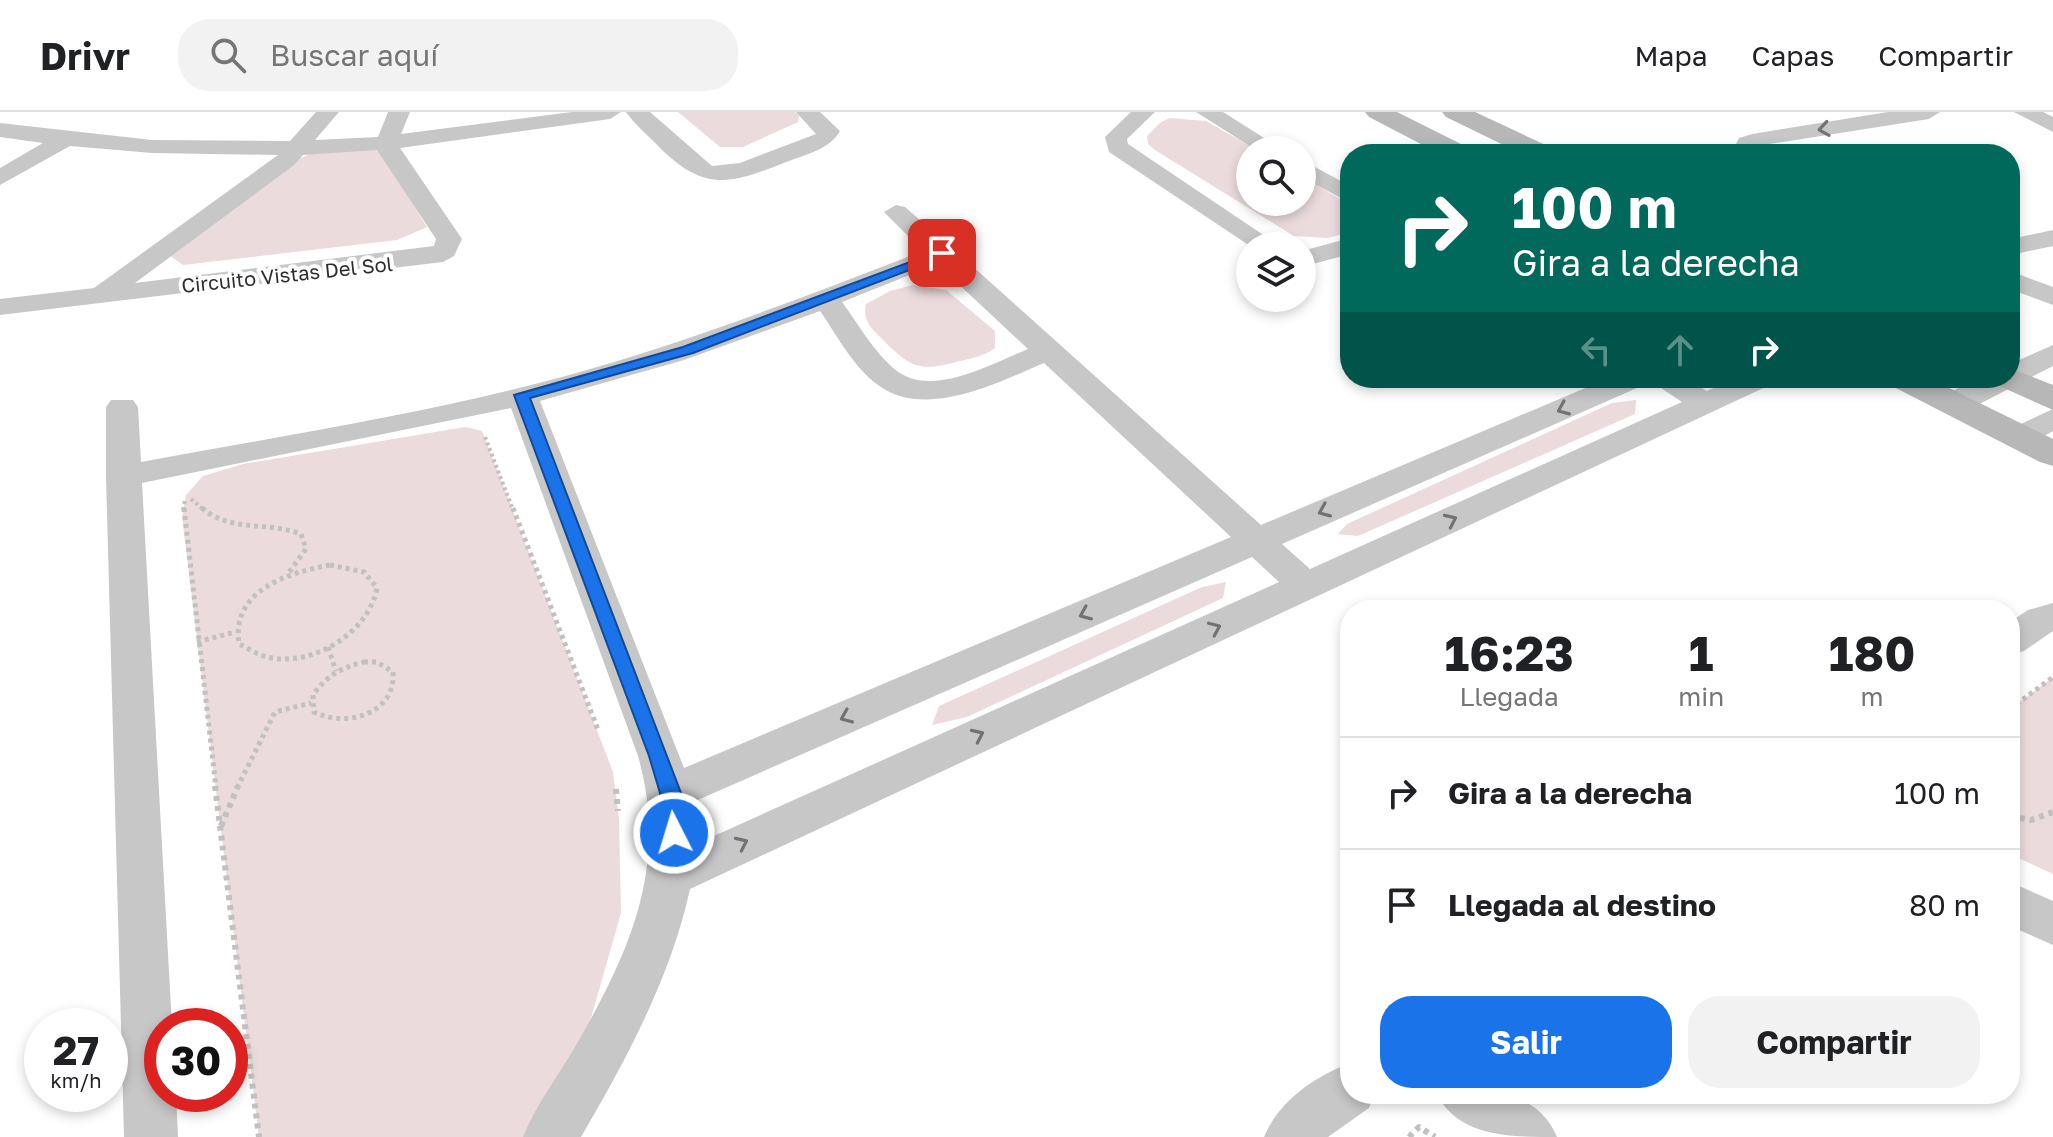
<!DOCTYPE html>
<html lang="es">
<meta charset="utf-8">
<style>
:root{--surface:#fff;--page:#f2f2f2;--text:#202124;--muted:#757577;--line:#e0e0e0;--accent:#1a73e8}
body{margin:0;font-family:"Golos Text",sans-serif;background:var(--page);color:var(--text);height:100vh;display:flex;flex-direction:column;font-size:30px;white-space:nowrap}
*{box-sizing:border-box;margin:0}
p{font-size:26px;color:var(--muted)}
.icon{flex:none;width:44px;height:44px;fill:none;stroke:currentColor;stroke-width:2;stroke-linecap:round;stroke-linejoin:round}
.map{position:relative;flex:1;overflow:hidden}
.panel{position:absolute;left:1340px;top:488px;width:680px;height:504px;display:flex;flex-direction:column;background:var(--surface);border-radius:32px;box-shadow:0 4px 12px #0003}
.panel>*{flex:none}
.guide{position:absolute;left:1340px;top:32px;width:680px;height:244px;border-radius:32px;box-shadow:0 4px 12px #0003;background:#00695c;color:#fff;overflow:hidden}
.fabs{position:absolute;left:1236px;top:24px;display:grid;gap:16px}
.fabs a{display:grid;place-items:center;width:80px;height:80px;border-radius:50%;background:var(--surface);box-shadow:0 4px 12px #0003;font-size:40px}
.speed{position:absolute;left:24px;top:896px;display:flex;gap:16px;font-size:40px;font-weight:700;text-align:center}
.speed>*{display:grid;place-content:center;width:104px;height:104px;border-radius:50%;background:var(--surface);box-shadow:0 4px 12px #0003;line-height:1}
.speed small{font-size:20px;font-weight:400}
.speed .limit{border:12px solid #d22;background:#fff;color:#111}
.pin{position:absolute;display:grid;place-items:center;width:68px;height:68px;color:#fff;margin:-34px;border-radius:16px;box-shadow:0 4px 12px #0006}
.me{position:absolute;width:88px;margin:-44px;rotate:355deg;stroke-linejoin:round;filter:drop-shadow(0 0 6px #0008)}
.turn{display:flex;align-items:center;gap:28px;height:168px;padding:0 40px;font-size:36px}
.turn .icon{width:104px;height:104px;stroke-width:2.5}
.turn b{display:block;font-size:56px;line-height:68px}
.lanes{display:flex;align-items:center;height:76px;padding:0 40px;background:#0003;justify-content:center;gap:40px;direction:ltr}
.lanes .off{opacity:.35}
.eta{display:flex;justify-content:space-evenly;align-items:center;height:136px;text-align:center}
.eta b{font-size:48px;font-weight:700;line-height:56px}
.button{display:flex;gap:16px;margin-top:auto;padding:16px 40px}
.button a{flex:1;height:92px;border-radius:32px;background:var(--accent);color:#fff;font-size:32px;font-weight:700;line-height:92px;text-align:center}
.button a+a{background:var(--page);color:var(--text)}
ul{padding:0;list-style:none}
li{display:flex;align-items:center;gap:24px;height:112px;padding:0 40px;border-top:2px solid var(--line)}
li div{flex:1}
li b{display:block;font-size:30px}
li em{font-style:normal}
header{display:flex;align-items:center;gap:48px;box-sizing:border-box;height:112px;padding:0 40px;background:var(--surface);border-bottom:2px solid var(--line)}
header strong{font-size:38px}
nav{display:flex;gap:44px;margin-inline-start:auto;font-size:28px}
.search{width:560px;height:72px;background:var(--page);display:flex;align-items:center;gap:20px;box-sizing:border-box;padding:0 28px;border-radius:32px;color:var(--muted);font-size:30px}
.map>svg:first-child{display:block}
</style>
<header>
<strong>Drivr</strong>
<div class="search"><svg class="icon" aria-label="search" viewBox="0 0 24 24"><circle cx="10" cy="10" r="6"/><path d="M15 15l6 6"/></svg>Buscar aquí</div>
<nav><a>Mapa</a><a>Capas</a><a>Compartir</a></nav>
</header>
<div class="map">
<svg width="2053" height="1025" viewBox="0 0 2053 1025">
<rect width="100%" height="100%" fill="#fff"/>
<!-- green -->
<g fill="#ebdbdc">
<path d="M678 0H795L799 3 798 10 743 35H720Z"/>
<path d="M1170 6 1206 9 1257 38H1250V90H1302V64L1350 93V120L1328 126 1294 124 1155 38 1148 32 1147 24 1161 10Z"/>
<path d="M369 36 381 40 427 115 397 128 183 153 165 140 300 46 316 40Z"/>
<path d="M913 173 946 178 995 219V236C984 244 973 246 960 249 917 261 910 255 879 224 869 214 863 207 866 192L890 179Z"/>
<path d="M1636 288 1635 302 1358 424 1338 422 1347 412 1612 291Z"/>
<path d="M465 315 482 319 486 329 613 660 619 707 621 801 591 906 539 1025H259L182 405 186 383 203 364 243 352Z"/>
<path d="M1226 470 1223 486 967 605 932 613 939 594 1202 475Z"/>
<path d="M2053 565V762L2010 742V597Z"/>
</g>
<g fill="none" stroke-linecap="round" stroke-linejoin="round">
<!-- path-far2 -->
<g stroke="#c1c1c1" stroke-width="4" stroke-dasharray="3 3" stroke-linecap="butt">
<path d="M485 325 513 398"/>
<path d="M191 387 204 398"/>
<path d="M183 398 185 388"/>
</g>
<!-- path-far1 -->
<g stroke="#c1c1c1" stroke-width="5" stroke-dasharray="4 4" stroke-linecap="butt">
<path d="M184 396 216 676"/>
<path d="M202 396C231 421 268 409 301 422L306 437 287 463"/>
<path d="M513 396 598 618"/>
<path d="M330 453 364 460 377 476C369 520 313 556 267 545 258 543 248 536 239 532 231 479 286 461 330 453Z"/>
<path d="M197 530 235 520"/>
<path d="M328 535 336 559"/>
<path d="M364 550H377L393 560C396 602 347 616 314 600L313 583C326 564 342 555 364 550Z"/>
<path d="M2010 597 2053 565"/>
<path d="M237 676 275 600 311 591"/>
</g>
<!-- path -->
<g stroke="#c1c1c1" stroke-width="6" stroke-dasharray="5 5" stroke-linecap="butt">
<path d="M215 674 259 1025"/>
<path d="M616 677 618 699"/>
<path d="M2010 704 2031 708 2053 700"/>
<path d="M221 714 238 674"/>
<path d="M1409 1025 1419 1015 1435 1025"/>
</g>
<!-- street -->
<g fill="#c7c7c7" fill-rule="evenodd">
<path d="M316 0H339L315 28 378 25 388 0H410L401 22 572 0H621L610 7 400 36 462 127 454 144 443 150 0 203V187L94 176 278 43 152 41 70 34 0 73V56L43 31 0 25V11L152 28 290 29ZM377 38 436 127 434 134 135 171 294 53 303 43Z"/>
<path d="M626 0H650L712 54 740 51 816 22 796 0H820L840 19C830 37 807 42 789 49 732 71 707 82 660 36 649 24 635 13 626 0Z"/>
<path d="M1131 0H1155L1127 27 1128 32 1280 134H1250L1109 40 1105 25Z"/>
<path d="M1196 0H1223L1283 38H1256Z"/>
<path d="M1888 0H1940L1929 7 1763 33 1757 35 1755 42H1731L1739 26 1752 22Z"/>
<path d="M2014 0H2043L2053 5V20Z"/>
<path d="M1302 48 1350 74V91L1302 65Z"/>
<path d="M896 93 905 95 951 135 1261 413 1609 266H1685L1707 279 1736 266H1776L1772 272 690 777C671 865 626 948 581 1025H523C535 995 555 968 572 940 628 844 670 756 638 644L511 296 142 371 172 914H162V982H176L178 1025H124L106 364V295L111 288H133L138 295 141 350C281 324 425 302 562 265 686 231 804 185 923 139L884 100ZM937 152 1028 237C993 251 933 286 897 259 875 242 859 213 842 190ZM820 199C837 223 853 255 878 273 925 308 997 271 1044 251L1231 425 684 656 540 289 684 248ZM1649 268 1682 290 1310 457 1282 432 1646 272ZM1252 445 1279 470 696 732 693 690Z"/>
<path d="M2053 118V134L2010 143V127Z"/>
<path d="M1350 126V142L1302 155V139Z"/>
<path d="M2010 159 2053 175V193L2010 177Z"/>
<path d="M2053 233V254L1966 299H1944L1939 292C1954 271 1986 266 2010 266V252Z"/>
<path d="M2053 297V319C2037 328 2026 336 2008 332L2003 325 2008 318Z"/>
<path d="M2053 491V519L2024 539 2010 543V510L2028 498Z"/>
<path d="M2010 770 2053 789V833L2010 814Z"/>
<path d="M1350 951V982H1374L1369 996 1328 1025H1264C1279 989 1314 965 1350 951Z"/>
<path d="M1437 982C1484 982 1535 973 1557 1025 1510 1025 1458 1025 1437 982Z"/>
</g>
<!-- secondary -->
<g fill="#b7b7b7" fill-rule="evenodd">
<path d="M1365 0H1397L1469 36 1473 42H1440L1369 5Z"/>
<path d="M1442 0H1475L1552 36 1556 42H1522L1446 5Z"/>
<path d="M2010 256 2053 273V298L1997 273 1992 266H2010Z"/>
<path d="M1885 266H1929L2053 327V354L2040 350 1890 273Z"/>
</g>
</g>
<!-- one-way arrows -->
<defs><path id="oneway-chevron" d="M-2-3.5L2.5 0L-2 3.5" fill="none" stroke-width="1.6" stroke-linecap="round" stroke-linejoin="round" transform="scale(2)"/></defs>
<g stroke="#727272">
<use href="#oneway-chevron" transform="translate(1824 17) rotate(171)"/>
<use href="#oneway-chevron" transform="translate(1563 297) rotate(157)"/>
<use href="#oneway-chevron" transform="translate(1324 399) rotate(157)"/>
<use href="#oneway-chevron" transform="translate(1451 408) rotate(-25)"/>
<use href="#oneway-chevron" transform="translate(1085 502) rotate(157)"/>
<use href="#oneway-chevron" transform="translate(1215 516) rotate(-24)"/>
<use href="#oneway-chevron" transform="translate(846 605) rotate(157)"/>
<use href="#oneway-chevron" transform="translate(978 623) rotate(-25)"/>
<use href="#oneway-chevron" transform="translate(742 731) rotate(-25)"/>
</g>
<!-- route -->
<path fill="#1a73e8" stroke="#114b97" stroke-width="2" d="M942 138 948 141 946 144 693 241 530 286 681 681 685 721 682 728H666L660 681 649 644 514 283 683 235Z"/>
<g text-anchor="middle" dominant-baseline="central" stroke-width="8" stroke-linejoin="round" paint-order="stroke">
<!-- far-street labels -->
<g font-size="20" fill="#2d2d2d" stroke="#fff">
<text transform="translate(287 162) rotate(-6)">Circuito Vistas Del Sol</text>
</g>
</g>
</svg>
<div class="fabs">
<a><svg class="icon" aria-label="search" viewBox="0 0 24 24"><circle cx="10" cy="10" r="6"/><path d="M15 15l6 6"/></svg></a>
<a><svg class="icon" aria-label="layers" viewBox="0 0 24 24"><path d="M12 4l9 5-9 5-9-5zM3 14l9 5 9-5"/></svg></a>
</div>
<div class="speed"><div>27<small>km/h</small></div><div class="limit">30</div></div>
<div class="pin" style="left:942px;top:141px;background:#d93025"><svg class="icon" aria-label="arrive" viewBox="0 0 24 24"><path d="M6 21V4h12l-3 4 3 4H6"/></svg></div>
<svg class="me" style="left:674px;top:721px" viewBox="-20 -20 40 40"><circle r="17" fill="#1a73e8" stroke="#fff" stroke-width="3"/><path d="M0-11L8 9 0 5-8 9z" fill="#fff"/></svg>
<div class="guide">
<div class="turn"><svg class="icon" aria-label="right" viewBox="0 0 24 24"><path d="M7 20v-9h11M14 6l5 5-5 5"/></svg><div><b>100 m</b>Gira a la derecha</div></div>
<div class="lanes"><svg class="icon off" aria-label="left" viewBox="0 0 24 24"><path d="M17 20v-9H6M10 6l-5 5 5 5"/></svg><svg class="icon off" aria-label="ahead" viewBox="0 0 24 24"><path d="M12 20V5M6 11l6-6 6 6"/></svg><svg class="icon" aria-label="right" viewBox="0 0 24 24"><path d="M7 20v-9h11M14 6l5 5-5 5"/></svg></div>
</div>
<section class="panel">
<div class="eta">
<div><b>16:23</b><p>Llegada</p></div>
<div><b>1</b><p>min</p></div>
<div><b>180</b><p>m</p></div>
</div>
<ul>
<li><svg class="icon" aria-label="right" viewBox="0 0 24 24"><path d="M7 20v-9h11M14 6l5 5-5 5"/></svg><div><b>Gira a la derecha</b></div><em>100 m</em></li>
<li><svg class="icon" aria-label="arrive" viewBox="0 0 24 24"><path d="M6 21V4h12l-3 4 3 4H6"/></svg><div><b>Llegada al destino</b></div><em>80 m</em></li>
</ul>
<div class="button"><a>Salir</a><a>Compartir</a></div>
</section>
</div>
